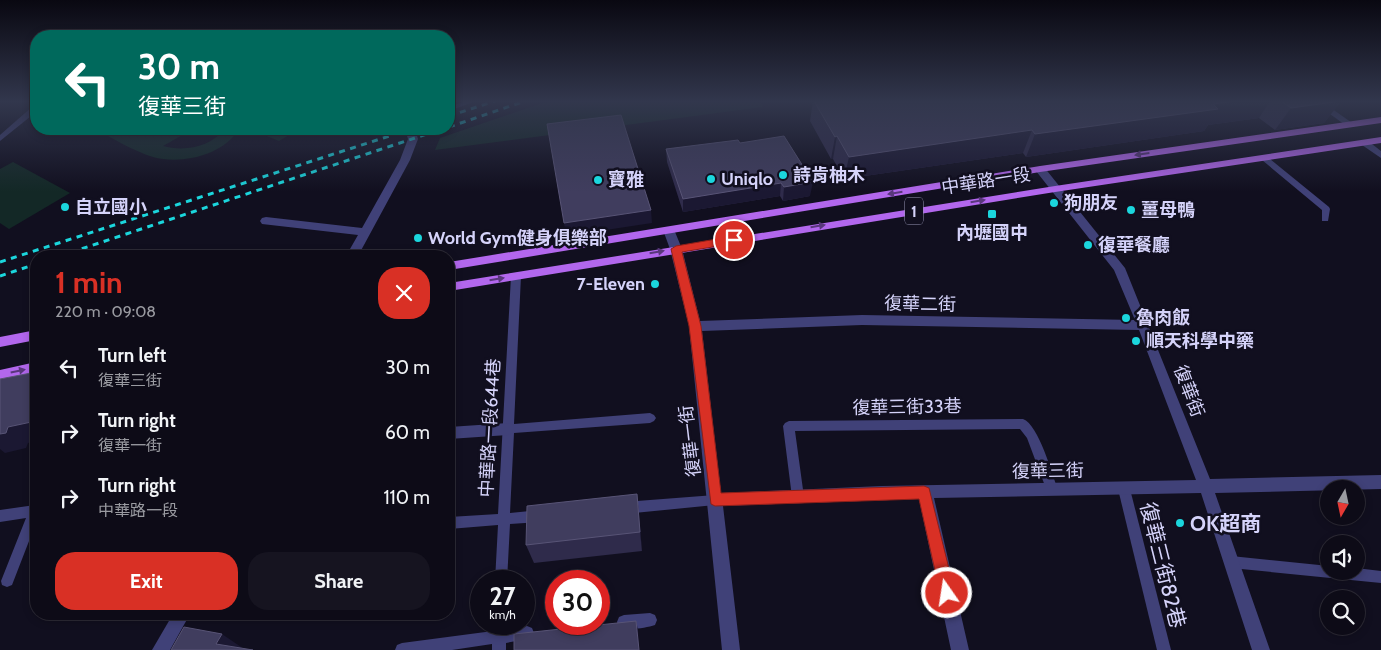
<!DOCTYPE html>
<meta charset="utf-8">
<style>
:root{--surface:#0d0b17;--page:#161420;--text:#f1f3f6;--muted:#9a9ba1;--line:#2d2b36;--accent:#d93025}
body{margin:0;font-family:Cabin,"Noto Sans TC",sans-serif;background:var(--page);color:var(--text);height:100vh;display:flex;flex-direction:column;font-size:19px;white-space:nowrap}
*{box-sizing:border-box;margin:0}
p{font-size:16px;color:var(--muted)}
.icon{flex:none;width:28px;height:28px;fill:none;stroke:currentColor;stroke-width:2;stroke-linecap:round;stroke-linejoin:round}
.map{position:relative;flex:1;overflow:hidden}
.sheet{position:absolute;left:30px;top:250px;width:425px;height:370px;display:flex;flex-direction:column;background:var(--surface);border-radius:20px;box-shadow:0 2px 8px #0003,0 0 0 1px var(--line)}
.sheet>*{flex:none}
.guide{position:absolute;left:30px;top:30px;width:425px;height:105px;border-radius:20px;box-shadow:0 2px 8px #0003,0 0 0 1px var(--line);background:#00695c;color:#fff;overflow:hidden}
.needle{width:32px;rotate:189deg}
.tools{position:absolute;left:1320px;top:480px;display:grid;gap:10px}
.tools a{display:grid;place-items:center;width:45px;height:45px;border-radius:50%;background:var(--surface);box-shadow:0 2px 8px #0003,0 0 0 1px var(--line);font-size:25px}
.speed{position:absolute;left:470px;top:570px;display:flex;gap:10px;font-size:25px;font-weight:700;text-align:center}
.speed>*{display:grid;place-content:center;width:65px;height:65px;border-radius:50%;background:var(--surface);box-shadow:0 2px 8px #0003,0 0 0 1px var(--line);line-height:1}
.speed small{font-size:12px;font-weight:400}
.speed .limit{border:8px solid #d22;background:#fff;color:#111}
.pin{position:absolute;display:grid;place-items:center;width:42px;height:42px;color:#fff;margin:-21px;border:2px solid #fff;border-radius:50%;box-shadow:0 1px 5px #0007}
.me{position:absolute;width:55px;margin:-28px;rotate:347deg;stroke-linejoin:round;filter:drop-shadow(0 0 4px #0008)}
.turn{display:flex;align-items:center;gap:18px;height:105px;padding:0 25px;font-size:22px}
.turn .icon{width:65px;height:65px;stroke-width:2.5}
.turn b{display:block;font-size:35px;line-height:42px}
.round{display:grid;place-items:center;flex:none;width:52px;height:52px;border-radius:20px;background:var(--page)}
.overview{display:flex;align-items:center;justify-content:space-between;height:85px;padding:0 25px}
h1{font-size:30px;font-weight:700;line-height:38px;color:var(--accent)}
.action{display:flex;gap:10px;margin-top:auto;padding:10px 25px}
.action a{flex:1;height:58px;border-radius:20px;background:var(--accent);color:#fff;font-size:20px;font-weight:700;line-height:58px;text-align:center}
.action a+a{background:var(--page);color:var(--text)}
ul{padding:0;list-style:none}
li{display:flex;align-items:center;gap:15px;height:65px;padding:0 25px}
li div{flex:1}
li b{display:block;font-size:19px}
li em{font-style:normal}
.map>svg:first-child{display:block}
</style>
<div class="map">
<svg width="1381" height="650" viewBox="0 0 1381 650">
<rect width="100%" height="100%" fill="#110f1f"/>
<!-- green -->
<g fill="#132826">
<path d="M548 101H760L763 107 435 150 440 138Z"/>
<path d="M94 129H193L163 146C185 152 210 147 225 129H239C224 155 181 165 153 157 133 151 113 138 94 129Z"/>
<path d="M250 129H295L297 130 279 141Z"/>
<path d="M13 162 70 193 9 229 0 223V169Z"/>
</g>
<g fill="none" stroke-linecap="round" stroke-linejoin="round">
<!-- lane -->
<g fill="#404178" fill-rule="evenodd">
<path d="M465 101H476L449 111V107Z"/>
<path d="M1312 101H1321L1355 125 1354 127H1348Z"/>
<path d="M33 106H36V112L0 141V135Z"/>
<path d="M1362 141H1368L1381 151V158L1362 145Z"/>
<path d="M1265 155 1329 207 1330 209 1328 221H1322V210L1262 160 1261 158Z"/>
<path d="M516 273 521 276 514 424 650 413 654 415 656 418 654 421 650 423 514 433 510 513 540 510 544 512 546 516 544 520 540 522 510 524 507 581H495L498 525 449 529V517L498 514 511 276Z"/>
<path d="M1023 419C1039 425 1052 474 1058 490L1056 494 1052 495 1048 494 1027 438 1020 429 795 431 804 497 802 501 798 502 794 501 792 497 783 426 785 423 789 421Z"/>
<path d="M1124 484 1128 485 1130 489 1171 650H1157L1118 489 1120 485Z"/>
<path d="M715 495 719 496 721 500 719 504 715 505 624 514 620 512 618 508 620 504 624 502Z"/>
<path d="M35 505 36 523 12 585 7 587 2 585 1 581 26 518 0 522V510Z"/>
<path d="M1231 556 1329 566V571H1356V568L1381 571V583L1231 568 1227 566 1225 562 1227 558Z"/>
<path d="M650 613 655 615 657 620 655 625C646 628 628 631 619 627L617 622 619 617 624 615Z"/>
<path d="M493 624H507V629L527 626 532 628 534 633 532 638 506 643V650H492V644L452 650H395L397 645 402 643 493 631Z"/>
</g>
<!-- street -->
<g fill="#404178" fill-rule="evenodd">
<path d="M405 129H415L418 139 410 160 358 256H346L358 235 262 224 260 221 262 218 266 217 362 228 400 160 408 139Z"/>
<path d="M1040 166 1044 167 1125 268 1210 479 1381 475V489L1215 493 1270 650H1252L1201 493 934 498 969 650H951L919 499 723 506 740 650H722L689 326 670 249 663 230 665 227H673L682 249 700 321 862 315 1135 320 1114 270 1036 171 1035 169ZM862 325 1139 330 1196 480 882 486 721 493 702 331Z"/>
<path d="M508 423 513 425 515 429 513 433 508 435 449 439V427Z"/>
<path d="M173 614H190L170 650H152Z"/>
</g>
<!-- primary -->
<g fill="#b267ed" fill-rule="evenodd">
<path d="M1381 117V123L1040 172 449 270V262L1040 166Z"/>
<path d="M1381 137V143L1055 192 449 291V283L1055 186Z"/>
<path d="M36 330V340L0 347V337Z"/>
<path d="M36 362V372L0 380V370Z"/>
</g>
<!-- rail -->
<g stroke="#1bd6dd" stroke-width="3" stroke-dasharray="6 5.5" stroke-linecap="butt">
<path d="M449 116 495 101"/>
<path d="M449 127 525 101"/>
<path d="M60 256 442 129"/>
<path d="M0 262 411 129"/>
<path d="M0 276 36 264"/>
</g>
</g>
<!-- wall -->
<g fill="#2f2b4b">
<path d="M813 101H1341L1324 123 1275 130 1259 118 1208 125 1204 131 1026 157 1023 153 844 179 833 159H831L810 121Z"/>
<path d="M740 143 810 196 783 201 780 196 683 212 667 162 666 149Z"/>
<path d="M637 494 642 551 534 563 526 545Z"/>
</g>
<!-- shaded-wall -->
<g fill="#1b1832">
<path d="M1236 101H1270L1259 118 1208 125 1204 131 1026 157 1035 134Z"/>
<path d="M1341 101 1324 123 1275 130 1291 108Z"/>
<path d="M1032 130 1023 153 844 179 849 157Z"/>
<path d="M837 136 833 159H831L835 137Z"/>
<path d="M813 182 810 196 783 201 784 187Z"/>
<path d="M781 183 780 196 683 212V199Z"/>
<path d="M651 210 652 223 566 236 564 223Z"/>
<path d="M36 421V441L28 443 26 448 5 453 0 449V434L8 427Z"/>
<path d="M637 494 639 514 642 551 640 532Z"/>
<path d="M636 621 638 630 639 650Z"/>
<path d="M222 634 244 649 216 644Z"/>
</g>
<!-- building -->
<g fill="#403d5e" stroke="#585476">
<path d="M814 101H1236L1213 104 1218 109 1035 134 1032 130 849 157 837 136 835 137Z"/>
<path d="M1281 101H1341L1291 108Z"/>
<path d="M621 115 651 210 564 223 547 124Z"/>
<path d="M784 136 813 182 784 187 781 183 683 199 666 149 738 140 740 143Z"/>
<path d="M36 372V421L8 427 6 433 0 434V379Z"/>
<path d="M637 494 640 532 526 545 527 506Z"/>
<path d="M636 621 639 650H514V634Z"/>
<path d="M184 627 222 634 216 644 253 650H171Z"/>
</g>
<!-- one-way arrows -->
<defs><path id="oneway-solid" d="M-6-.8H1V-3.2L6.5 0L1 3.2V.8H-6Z" transform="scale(1.25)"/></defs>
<g fill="#59377c">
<use href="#oneway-solid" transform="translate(1142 154) rotate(172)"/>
<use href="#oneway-solid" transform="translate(895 193) rotate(171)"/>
<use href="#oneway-solid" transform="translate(978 201) rotate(-9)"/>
<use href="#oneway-solid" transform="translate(818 226) rotate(-9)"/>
<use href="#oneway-solid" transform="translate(657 252) rotate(-10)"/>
<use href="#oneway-solid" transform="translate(497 279) rotate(-9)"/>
<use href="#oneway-solid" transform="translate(18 371) rotate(-12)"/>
</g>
<!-- sky -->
<linearGradient id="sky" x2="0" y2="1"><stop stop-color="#090811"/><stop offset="0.53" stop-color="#32374d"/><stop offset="1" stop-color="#32374d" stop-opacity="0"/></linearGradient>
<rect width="1381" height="192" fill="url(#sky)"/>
<!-- route -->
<path fill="#d93025" stroke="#8d1f18" d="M734 236 739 240 737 243 682 252 701 326 721 493 924 486 929 488 955 593 952 599 947 601 942 599 940 593 919 499 715 506 711 504 689 326 671 249 676 246Z"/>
<!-- markers -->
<g fill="#1bd6dd" stroke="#110f1f" stroke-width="2">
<circle cx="783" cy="175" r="5"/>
<circle cx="711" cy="179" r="5"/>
<circle cx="598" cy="180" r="5"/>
<circle cx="1054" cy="203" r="5"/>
<circle cx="65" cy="207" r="5"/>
<circle cx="1131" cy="210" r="5"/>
<rect x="987" y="209" width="10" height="10" rx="2.5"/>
<circle cx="418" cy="238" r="5"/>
<circle cx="1088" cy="245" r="5"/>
<circle cx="655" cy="284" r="5"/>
<circle cx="1126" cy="318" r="5"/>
<circle cx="1136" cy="341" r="5"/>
<circle cx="1180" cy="523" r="5"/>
</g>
<g text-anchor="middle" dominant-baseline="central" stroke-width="5" stroke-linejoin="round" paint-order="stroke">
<!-- shield labels -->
<rect fill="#110f1f" stroke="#9a98b8" stroke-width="1" x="905" y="197.5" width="18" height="27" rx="4"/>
<g font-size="16" font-weight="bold" fill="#d5d3fa">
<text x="914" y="211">1</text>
</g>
<!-- poi labels -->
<g font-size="18" font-weight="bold" fill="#d5d3fa" stroke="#110f1f" text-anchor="start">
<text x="793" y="175">詩肯柚木</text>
<text x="721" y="179">Uniqlo</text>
<text x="608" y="180">寶雅</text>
<text x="1064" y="203">狗朋友</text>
<text x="75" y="207">自立國小</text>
<text x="1141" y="210">薑母鴨</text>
<text x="992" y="233" text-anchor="middle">內壢國中</text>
<text x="428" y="238">World Gym健身俱樂部</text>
<text x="1098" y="245">復華餐廳</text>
<text x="645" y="284" text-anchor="end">7-Eleven</text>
<text x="1136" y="318">魯肉飯</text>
<text x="1146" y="341">順天科學中藥</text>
</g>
<!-- street labels -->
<g font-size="18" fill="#d5d3fa" stroke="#110f1f">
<text transform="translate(986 181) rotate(-9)">中華路一段</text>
<text transform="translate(920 304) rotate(1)">復華二街</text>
<text transform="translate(1189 391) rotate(69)">復華街</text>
<text transform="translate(907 407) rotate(-1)">復華三街33巷</text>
<text transform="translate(490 428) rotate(-87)">中華路一段644巷</text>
<text transform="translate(690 441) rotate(-97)">復華一街</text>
<text transform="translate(1048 471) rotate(-1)">復華三街</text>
</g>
<!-- near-poi labels -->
<g font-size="21" font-weight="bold" fill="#d5d3fa" stroke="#110f1f" text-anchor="start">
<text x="1190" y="523">OK超商</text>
</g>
<!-- near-street labels -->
<g font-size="21" fill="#d5d3fa" stroke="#110f1f">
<text transform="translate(1163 565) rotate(76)">復華三街82巷</text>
</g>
</g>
</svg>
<div class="tools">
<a><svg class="needle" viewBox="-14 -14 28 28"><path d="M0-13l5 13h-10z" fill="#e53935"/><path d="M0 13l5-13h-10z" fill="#9a9ba1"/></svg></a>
<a><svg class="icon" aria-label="sound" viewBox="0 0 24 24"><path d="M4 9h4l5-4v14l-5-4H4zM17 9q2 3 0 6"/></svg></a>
<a><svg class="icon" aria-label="search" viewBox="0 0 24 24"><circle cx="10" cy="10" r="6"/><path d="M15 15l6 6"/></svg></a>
</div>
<div class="speed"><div>27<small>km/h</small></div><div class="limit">30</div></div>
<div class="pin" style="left:734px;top:240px;background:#d93025"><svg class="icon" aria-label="arrive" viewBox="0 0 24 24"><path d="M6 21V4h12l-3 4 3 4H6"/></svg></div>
<svg class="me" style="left:947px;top:593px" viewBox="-20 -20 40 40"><circle r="17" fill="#d93025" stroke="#fff" stroke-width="3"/><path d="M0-11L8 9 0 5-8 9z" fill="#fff"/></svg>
<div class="guide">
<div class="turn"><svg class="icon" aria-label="left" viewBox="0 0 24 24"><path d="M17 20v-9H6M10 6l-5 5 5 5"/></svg><div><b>30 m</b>復華三街</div></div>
</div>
<section class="sheet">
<div class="overview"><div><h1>1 min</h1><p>220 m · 09:08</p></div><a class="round" style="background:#d93025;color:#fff"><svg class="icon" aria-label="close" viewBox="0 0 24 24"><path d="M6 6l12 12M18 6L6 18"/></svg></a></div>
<ul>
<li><svg class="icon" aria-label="left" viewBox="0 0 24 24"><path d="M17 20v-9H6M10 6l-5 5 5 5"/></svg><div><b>Turn left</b><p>復華三街</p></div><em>30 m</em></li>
<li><svg class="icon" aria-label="right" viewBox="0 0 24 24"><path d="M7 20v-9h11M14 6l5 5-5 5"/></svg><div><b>Turn right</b><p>復華一街</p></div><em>60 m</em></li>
<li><svg class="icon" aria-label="right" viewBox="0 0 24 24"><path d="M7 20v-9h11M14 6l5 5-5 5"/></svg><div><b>Turn right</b><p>中華路一段</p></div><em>110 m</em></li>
</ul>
<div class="action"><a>Exit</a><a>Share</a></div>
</section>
</div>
